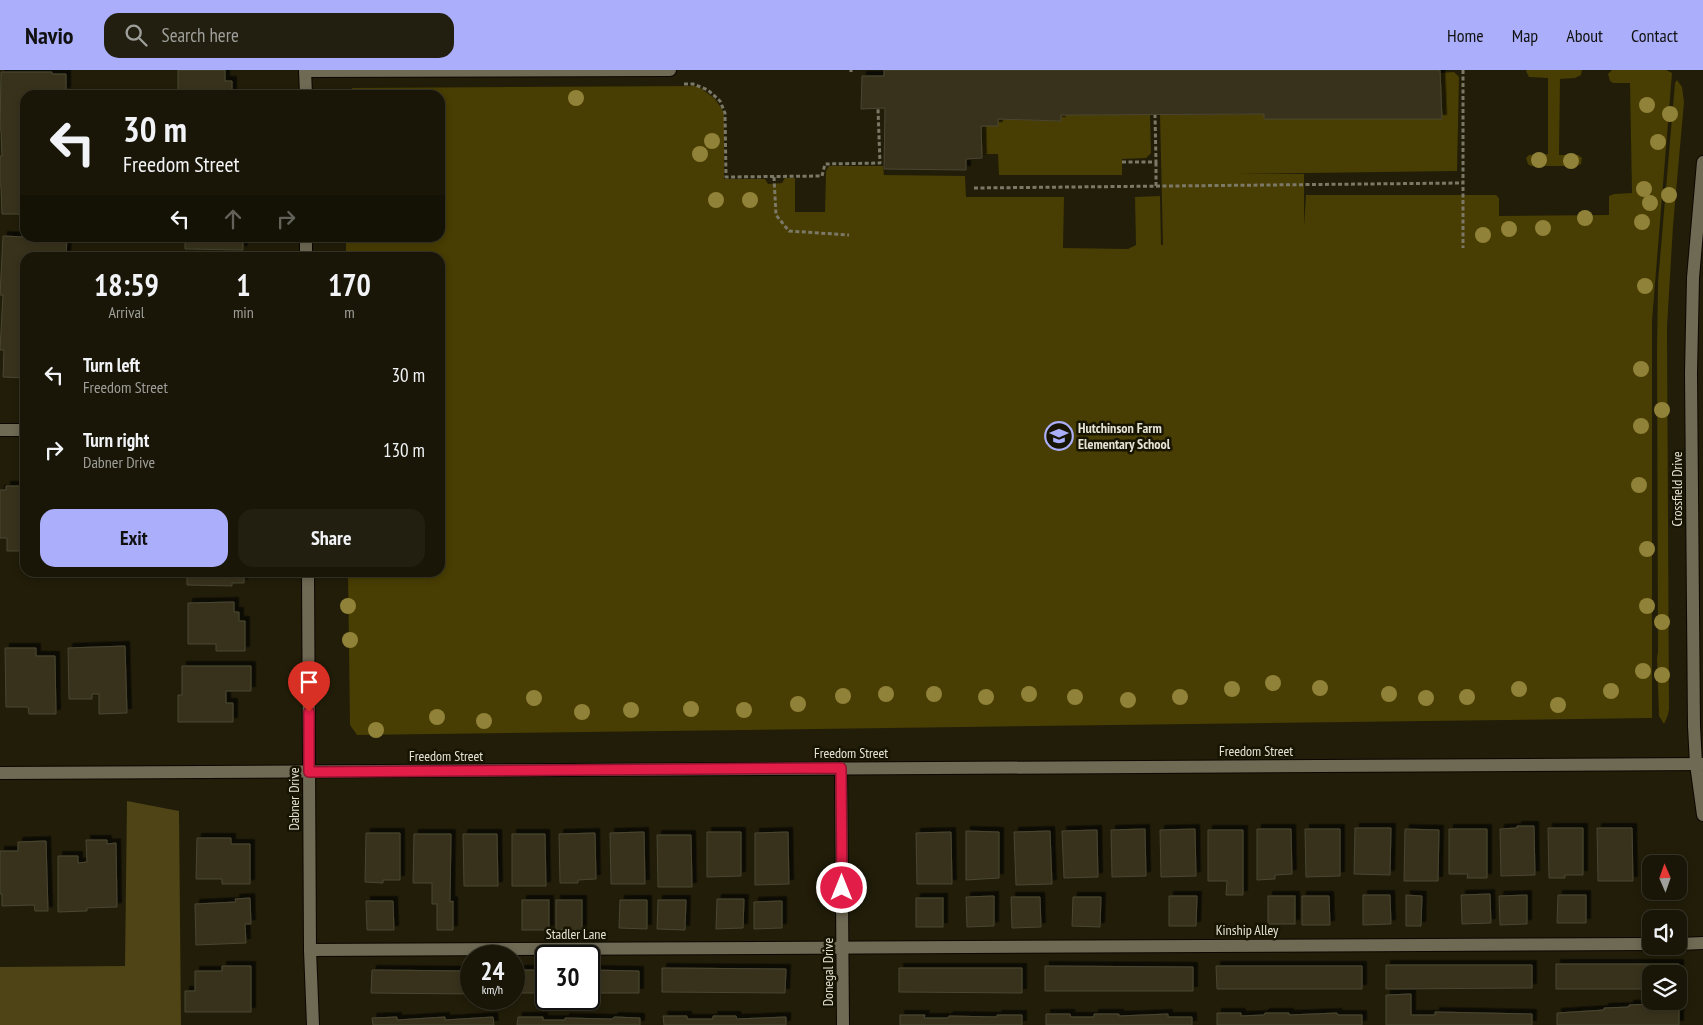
<!DOCTYPE html>
<style>
:root{--surface:#191607;--page:#221f11;--text:#f1f3f6;--muted:#9f9f9b;--line:#373528;--accent:#abaffb}
body{margin:0;font-family:"PT Sans Narrow",sans-serif;background:var(--page);color:var(--text);height:100vh;display:flex;flex-direction:column;font-size:19px;white-space:nowrap}
*{box-sizing:border-box;margin:0}
p{font-size:16px;color:var(--muted)}
.icon{flex:none;width:28px;height:28px;fill:none;stroke:currentColor;stroke-width:2;stroke-linecap:round;stroke-linejoin:round}
.map{position:relative;flex:1;overflow:hidden}
.drawer{position:absolute;left:20px;top:182px;width:425px;height:325px;display:flex;flex-direction:column;background:var(--surface);border-radius:15px;box-shadow:0 2px 8px #0003,0 0 0 1px var(--line)}
.drawer>*{flex:none}
.top-card{position:absolute;left:20px;top:20px;width:425px;height:152px;border-radius:15px;box-shadow:0 2px 8px #0003,0 0 0 1px var(--line);background:#191607;color:var(--text);overflow:hidden}
.needle{width:32px;rotate:358deg}
.fabs{position:absolute;left:1642px;top:785px;display:grid;gap:10px}
.fabs a{display:grid;place-items:center;width:45px;height:45px;border-radius:10px;background:var(--surface);box-shadow:0 2px 8px #0003,0 0 0 1px var(--line);font-size:25px}
.speed{position:absolute;left:460px;top:875px;display:flex;gap:10px;font-size:25px;font-weight:700;text-align:center}
.speed>*{display:grid;place-content:center;width:65px;height:65px;border-radius:50%;background:var(--surface);box-shadow:0 2px 8px #0003,0 0 0 1px var(--line);line-height:1}
.speed small{font-size:12px;font-weight:400}
.speed .limit{border:2px solid #111;border-radius:8px;background:#fff;color:#111}
.pin{position:absolute;display:grid;place-items:center;width:42px;height:42px;color:#fff;margin:-51px -21px;border-radius:50% 50% 50% 0;rotate:-45deg;box-shadow:0 0 5px #0007}
.pin .icon{rotate:45deg}
.me{position:absolute;width:55px;margin:-28px;rotate:0deg;stroke-linejoin:round;filter:drop-shadow(0 0 4px #0008)}
.turn{display:flex;align-items:center;gap:18px;height:105px;padding:0 20px;font-size:22px}
.turn .icon{width:65px;height:65px;stroke-width:2.5}
.turn b{display:block;font-size:35px;line-height:42px}
.lanes{display:flex;align-items:center;height:48px;padding:0 20px;background:#0003;justify-content:center;gap:25px;direction:ltr}
.lanes .off{opacity:.35}
.eta{display:flex;justify-content:space-evenly;align-items:center;height:85px;text-align:center}
.eta b{font-size:30px;font-weight:800;line-height:35px}
.button{display:flex;gap:10px;margin-top:auto;padding:10px 20px}
.button a{flex:1;height:58px;border-radius:15px;background:var(--accent);color:#111;font-size:20px;font-weight:800;line-height:58px;text-align:center}
.button a+a{background:var(--page);color:var(--text)}
ul{padding:0;list-style:none}
li{display:flex;align-items:center;gap:15px;height:75px;padding:0 20px}
li div{flex:1}
li b{display:block;font-size:19px}
li em{font-style:normal}
header{display:flex;align-items:center;gap:30px;box-sizing:border-box;height:70px;padding:0 25px;background:var(--accent);color:#111}
header strong{font-size:24px}
nav{display:flex;gap:28px;margin-inline-start:auto;font-size:18px}
.search{width:350px;height:45px;background:var(--page);display:flex;align-items:center;gap:12px;box-sizing:border-box;padding:0 18px;border-radius:15px;color:var(--muted);font-size:19px}
.map>svg:first-child{display:block}
</style>
<header>
<strong>Navio</strong>
<div class="search"><svg class="icon" aria-label="search" viewBox="0 0 24 24"><circle cx="10" cy="10" r="6"/><path d="M15 15l6 6"/></svg>Search here</div>
<nav><a>Home</a><a>Map</a><a>About</a><a>Contact</a></nav>
</header>
<div class="map">
<svg width="1703" height="955" viewBox="0 0 1703 955">
<defs>
<filter id="shadow"><feDropShadow dx="4.5" dy="-4.5" stdDeviation="0" flood-color="#0009"/></filter>
</defs>
<rect width="100%" height="100%" fill="#211d09"/>
<!-- green -->
<g fill="#483d02">
<path d="M1527 0H1582L1581 5 1575 8 1560 9 1559 85H1578L1582 88 1581 94 1577 96H1531L1528 94 1526 88 1529 85 1548 84V8L1529 7 1526 1Z"/>
<path d="M1612 0H1666L1672 3 1652 251V648L357 665 350 655 348 503 440 502V188L346 187V168H440V25H353L352 18 698 16 715 29 724 42V109H765L768 114 782 113 785 108H795V142H825L826 101 829 96H883L884 105 965 106 966 127H1064L1063 178 1128 179 1136 175 1135 127 1160 126 1161 175H1163L1160 45 1264 44V49H1441L1440 3 1454 2 1459 7 1457 101 1235 104H1304V156L1306 125H1496L1499 128V146L1609 145V126L1614 124 1632 123 1630 13H1613L1610 11 1608 4Z"/>
<path d="M1677 10 1682 17 1684 32 1673 156 1667 257 1669 639 1668 645 1664 654 1659 646 1657 588 1658 582 1657 281 1658 212 1675 13Z"/>
<path d="M1061 45H1150L1151 83 1146 88 1122 89V105H999L998 84H982L981 56H998V49L1060 51Z"/>
</g>
<!-- forest -->
<path fill="#4e4416" d="M127 731 179 741 181 955H0V897L125 896Z"/>
<!-- building -->
<g fill="#37321e" stroke="#4a4631" filter="url(#shadow)">
<path d="M178 0H225V11H232V25H178Z"/>
<path d="M884 0H1440L1442 49H1264V44L1061 45V51L998 49V56H981L982 88 966 89V100L884 99 885 38 861 39 862 6H884Z"/>
<path d="M1 2H52V4H66V22H52V25H25V144H2L1 116H0V86H2L1 60H0Z"/>
<path d="M3 166 67 169 66 185 53 184V188H25V308L3 307 4 280H0L3 225H0Z"/>
<path d="M185 168H243V180L185 179Z"/>
<path d="M6 416H25V481H7V468H0V420H6Z"/>
<path d="M187 502H244V513H232V516L187 515Z"/>
<path d="M234 532V542H239V551H245V581H216V574H188V533Z"/>
<path d="M125 576 127 643 99 644V624H92V629H69L68 578Z"/>
<path d="M5 578H36V586H55L56 644H29L28 637H6Z"/>
<path d="M182 596H251V621H226V633H233V652H178V625H182Z"/>
<path d="M1517 756H1534L1535 805 1501 806 1500 759 1517 758Z"/>
<path d="M1355 758H1391L1390 805 1354 804Z"/>
<path d="M1548 758H1583V805H1565V808H1549Z"/>
<path d="M1597 758H1632L1633 811H1598Z"/>
<path d="M1145 759 1146 806 1112 807 1111 760Z"/>
<path d="M1195 759 1196 806 1161 807 1160 760Z"/>
<path d="M1257 759H1291L1292 804 1275 805V809L1257 810Z"/>
<path d="M1305 759H1340V806L1306 807Z"/>
<path d="M1405 759 1439 760 1438 811H1404Z"/>
<path d="M1449 759H1487V808H1467L1468 804H1449Z"/>
<path d="M1097 760 1098 807 1064 808 1062 761Z"/>
<path d="M1208 760H1243V825H1226L1227 811H1208Z"/>
<path d="M966 761 999 762V808L966 810Z"/>
<path d="M1050 761 1052 814 1016 815 1014 762Z"/>
<path d="M644 762 645 814H611L610 763Z"/>
<path d="M707 762H741V806L707 807Z"/>
<path d="M788 762 789 814 755 815V763Z"/>
<path d="M951 762 952 814H917L916 763Z"/>
<path d="M366 763H400V810H383V813L365 812Z"/>
<path d="M595 763 596 809 578 810V813H560L559 764Z"/>
<path d="M414 764H451L450 832 453 831V860H437V834H432V813H413Z"/>
<path d="M463 764H497L498 816H464Z"/>
<path d="M512 764H545L546 816H512Z"/>
<path d="M657 765H691L692 817H658Z"/>
<path d="M197 768H231V774H250V814H222V809H196Z"/>
<path d="M86 770H107V774L116 773 117 837 87 838V841L58 842V786H78V793L87 792Z"/>
<path d="M46 771 48 841H35L34 835 2 836V824H0V781H18V772Z"/>
<path d="M1490 824 1491 853 1462 854 1461 825Z"/>
<path d="M1363 825H1390L1391 854 1363 855Z"/>
<path d="M1406 825 1422 826 1421 856H1406Z"/>
<path d="M1527 825V854L1500 855 1499 826Z"/>
<path d="M1558 825H1586V853H1557Z"/>
<path d="M994 826V856L967 857 966 827Z"/>
<path d="M1169 826H1197L1196 856H1169Z"/>
<rect x="1268" y="826" width="27" height="28"/>
<path d="M1302 826H1329L1330 855H1302Z"/>
<path d="M1011 827H1040L1041 857 1012 858Z"/>
<path d="M1073 827H1101L1100 857 1072 856Z"/>
<path d="M250 828 251 854H245L246 873 196 875 195 834 236 832 235 829Z"/>
<rect x="916" y="828" width="27" height="29"/>
<path d="M717 829H744L743 858 716 859Z"/>
<rect x="522" y="830" width="27" height="30"/>
<rect x="556" y="830" width="26" height="30"/>
<path d="M620 830H647V859L619 858Z"/>
<path d="M658 830H686L685 860 657 859Z"/>
<path d="M366 831H393L394 860H367Z"/>
<path d="M782 831V858L754 859V832Z"/>
<path d="M1556 894H1679V904H1651V919H1556Z"/>
<path d="M1386 895H1532V918L1386 919Z"/>
<path d="M222 896H251V942H185V921H195V901H222Z"/>
<path d="M1045 896 1193 897V921H1045Z"/>
<path d="M1216 896H1362V919H1217Z"/>
<path d="M662 898 786 899 785 923 662 922Z"/>
<path d="M899 898H1022V923L899 922Z"/>
<path d="M372 900 471 901V924L371 923Z"/>
<rect x="517" y="900" width="29" height="23"/>
<path d="M589 900 639 901V923H589Z"/>
<path d="M1411 924V945H1435V942L1532 944V955H1386V925Z"/>
<path d="M1679 933V955H1557V943L1604 940V938L1629 937V935Z"/>
<path d="M1217 943H1241V946L1264 945 1265 943H1289V945L1337 943 1338 945H1362V955H1217Z"/>
<path d="M1046 944H1070L1071 947H1094V944H1119V946L1168 944V947H1192V955H1046Z"/>
<path d="M900 945H925L924 948H948L949 946 997 947V945H1022V955H900Z"/>
<path d="M663 946H687V949H713V946H736L737 949 786 947V955H664Z"/>
<path d="M397 947V950L445 947V950L493 947 494 955H373L372 948Z"/>
<path d="M518 947H543V950H565V948L612 949 614 947 640 948V955H517Z"/>
</g>
<g fill="none" stroke-linecap="round" stroke-linejoin="round">
<defs>
<g id="minor">
<path d="M305 0 306 25"/>
<path d="M305 1 670 0"/>
<path d="M1703 92 1693 208 1691 303 1694 656 1696 694 1703 745"/>
<path d="M306 168V188"/>
<path d="M0 360H25"/>
<path d="M308 502 310 880 313 955"/>
<path d="M841 698 843 955"/>
<path d="M0 703 1703 694"/>
<path d="M1679 874 1703 873"/>
<path d="M310 880 1651 874"/>
</g>
</defs>
<!-- minor casing -->
<use href="#minor" stroke="#0b0700" stroke-width="14"/>
<!-- path -->
<g stroke="#7b7867" stroke-width="3" stroke-dasharray="4 2.5" stroke-linecap="butt">
<path d="M851 0V2"/>
<path d="M1463 0V178"/>
<path d="M684 14H693L708 20 720 31 725 43 726 107 822 106 825 94 880 93 878 39"/>
<path d="M1122 92H1156L1155 45"/>
<path d="M774 107 776 145 789 161 849 165"/>
<path d="M1156 116V92"/>
<path d="M974 118 1462 113"/>
</g>
<!-- minor -->
<use href="#minor" stroke="#6f6a54" stroke-width="12"/>
</g>
<!-- trees -->
<g fill="#918239">
<circle cx="576" cy="28" r="8"/>
<circle cx="1647" cy="35" r="8"/>
<circle cx="1670" cy="44" r="8"/>
<circle cx="712" cy="71" r="8"/>
<circle cx="1658" cy="72" r="8"/>
<circle cx="700" cy="84" r="8"/>
<circle cx="1539" cy="90" r="8"/>
<circle cx="1571" cy="91" r="8"/>
<circle cx="1644" cy="119" r="8"/>
<circle cx="1669" cy="125" r="8"/>
<circle cx="716" cy="130" r="8"/>
<circle cx="750" cy="130" r="8"/>
<circle cx="1650" cy="133" r="8"/>
<circle cx="1585" cy="148" r="8"/>
<circle cx="1642" cy="152" r="8"/>
<circle cx="1543" cy="158" r="8"/>
<circle cx="1509" cy="159" r="8"/>
<circle cx="1483" cy="165" r="8"/>
<circle cx="1645" cy="216" r="8"/>
<circle cx="1641" cy="299" r="8"/>
<circle cx="1662" cy="340" r="8"/>
<circle cx="1641" cy="356" r="8"/>
<circle cx="1639" cy="415" r="8"/>
<circle cx="1647" cy="479" r="8"/>
<circle cx="348" cy="536" r="8"/>
<circle cx="1647" cy="536" r="8"/>
<circle cx="1662" cy="552" r="8"/>
<circle cx="350" cy="570" r="8"/>
<circle cx="1643" cy="601" r="8"/>
<circle cx="1662" cy="605" r="8"/>
<circle cx="1273" cy="613" r="8"/>
<circle cx="1320" cy="618" r="8"/>
<circle cx="1232" cy="619" r="8"/>
<circle cx="1519" cy="619" r="8"/>
<circle cx="1611" cy="621" r="8"/>
<circle cx="886" cy="624" r="8"/>
<circle cx="934" cy="624" r="8"/>
<circle cx="1029" cy="624" r="8"/>
<circle cx="1389" cy="624" r="8"/>
<circle cx="843" cy="626" r="8"/>
<circle cx="986" cy="627" r="8"/>
<circle cx="1075" cy="627" r="8"/>
<circle cx="1180" cy="627" r="8"/>
<circle cx="1467" cy="627" r="8"/>
<circle cx="534" cy="628" r="8"/>
<circle cx="1426" cy="628" r="8"/>
<circle cx="1128" cy="630" r="8"/>
<circle cx="798" cy="634" r="8"/>
<circle cx="1558" cy="635" r="8"/>
<circle cx="691" cy="639" r="8"/>
<circle cx="631" cy="640" r="8"/>
<circle cx="744" cy="640" r="8"/>
<circle cx="582" cy="642" r="8"/>
<circle cx="437" cy="647" r="8"/>
<circle cx="484" cy="651" r="8"/>
<circle cx="376" cy="660" r="8"/>
</g>
<g fill="none" stroke-linecap="round" stroke-linejoin="round">
<defs>
<path id="route" d="M309 642V702L841 698 842 818"/>
</defs>
<!-- route casing -->
<use href="#route" stroke="#92132f" stroke-width="12"/>
<!-- route -->
<use href="#route" stroke="#e11d48" stroke-width="9"/>
</g>
<!-- icons -->
<defs>
<symbol id="school-ring" viewBox="-11 -11 22 22"><circle r="9.5" fill="#181402" stroke="#abaffb" stroke-width="1.5"/><path d="M0-5L7-2L0 1L-7-2ZM-4 1L0 2.5L4 1V4Q0 6-4 4Z" fill="#abaffb"/></symbol>
</defs>
<g fill-rule="evenodd">
<use href="#school-ring" x="1043" y="350" width="32" height="32"/>
</g>
<g text-anchor="middle" dominant-baseline="central" stroke-width="5" stroke-linejoin="round" paint-order="stroke">
<!-- poi labels -->
<g font-size="14" font-weight="bold" fill="#e5e3d6" stroke="#181402" text-anchor="start">
<text x="1078" y="358">Hutchinson Farm<tspan x="1078" dy="16">Elementary School</tspan></text>
</g>
<!-- street labels -->
<g font-size="14" fill="#e5e3d6" stroke="#181402">
<text transform="translate(1677 419) rotate(-90)">Crossfield Drive</text>
<text x="1256" y="681">Freedom Street</text>
<text x="851" y="683">Freedom Street</text>
<text x="446" y="686">Freedom Street</text>
<text transform="translate(294 729) rotate(-90)">Dabner Drive</text>
<text x="1247" y="860">Kinship Alley</text>
<text x="576" y="864">Stadler Lane</text>
<text transform="translate(828 902) rotate(-90)">Donegal Drive</text>
</g>
</g>
</svg>
<div class="fabs">
<a><svg class="needle" viewBox="-14 -14 28 28"><path d="M0-13l5 13h-10z" fill="#e53935"/><path d="M0 13l5-13h-10z" fill="#9f9f9b"/></svg></a>
<a><svg class="icon" aria-label="sound" viewBox="0 0 24 24"><path d="M4 9h4l5-4v14l-5-4H4zM17 9q2 3 0 6"/></svg></a>
<a><svg class="icon" aria-label="layers" viewBox="0 0 24 24"><path d="M12 4l9 5-9 5-9-5zM3 14l9 5 9-5"/></svg></a>
</div>
<div class="speed"><div>24<small>km/h</small></div><div class="limit">30</div></div>
<div class="pin" style="left:309px;top:642px;background:#d93025"><svg class="icon" aria-label="arrive" viewBox="0 0 24 24"><path d="M6 21V4h12l-3 4 3 4H6"/></svg></div>
<svg class="me" style="left:842px;top:818px" viewBox="-20 -20 40 40"><circle r="17" fill="#e11d48" stroke="#fff" stroke-width="3"/><path d="M0-11L8 9 0 5-8 9z" fill="#fff"/></svg>
<div class="top-card">
<div class="turn"><svg class="icon" aria-label="left" viewBox="0 0 24 24"><path d="M17 20v-9H6M10 6l-5 5 5 5"/></svg><div><b>30 m</b>Freedom Street</div></div>
<div class="lanes"><svg class="icon" aria-label="left" viewBox="0 0 24 24"><path d="M17 20v-9H6M10 6l-5 5 5 5"/></svg><svg class="icon off" aria-label="ahead" viewBox="0 0 24 24"><path d="M12 20V5M6 11l6-6 6 6"/></svg><svg class="icon off" aria-label="right" viewBox="0 0 24 24"><path d="M7 20v-9h11M14 6l5 5-5 5"/></svg></div>
</div>
<section class="drawer">
<div class="eta">
<div><b>18:59</b><p>Arrival</p></div>
<div><b>1</b><p>min</p></div>
<div><b>170</b><p>m</p></div>
</div>
<ul>
<li><svg class="icon" aria-label="left" viewBox="0 0 24 24"><path d="M17 20v-9H6M10 6l-5 5 5 5"/></svg><div><b>Turn left</b><p>Freedom Street</p></div><em>30 m</em></li>
<li><svg class="icon" aria-label="right" viewBox="0 0 24 24"><path d="M7 20v-9h11M14 6l5 5-5 5"/></svg><div><b>Turn right</b><p>Dabner Drive</p></div><em>130 m</em></li>
</ul>
<div class="button"><a>Exit</a><a>Share</a></div>
</section>
</div>
